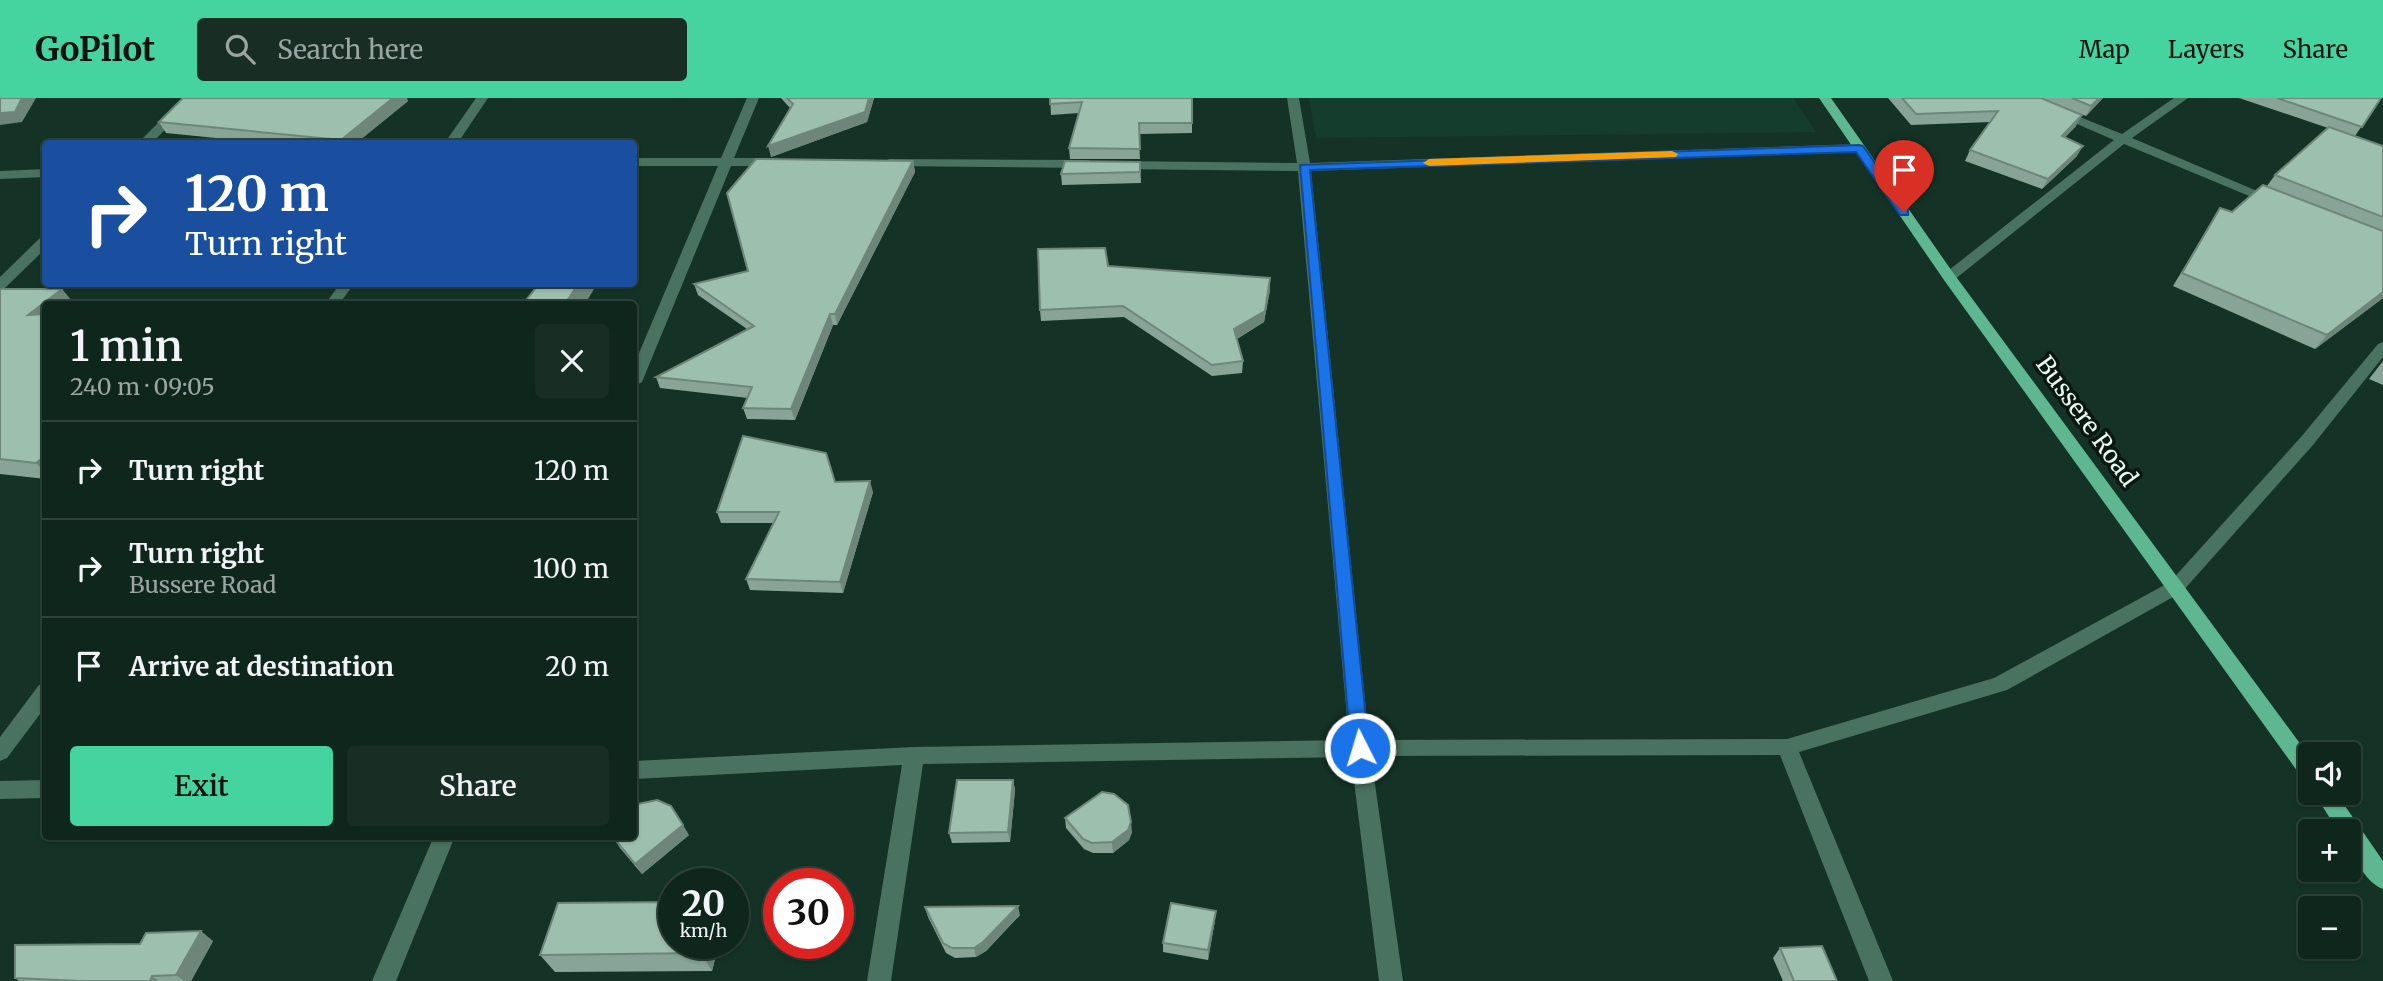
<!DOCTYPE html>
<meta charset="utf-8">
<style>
:root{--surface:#0f261c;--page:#182e25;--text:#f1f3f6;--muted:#9ba5a3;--line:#2f433b;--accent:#45d49f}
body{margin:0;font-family:Merriweather,serif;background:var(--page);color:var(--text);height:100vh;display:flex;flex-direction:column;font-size:26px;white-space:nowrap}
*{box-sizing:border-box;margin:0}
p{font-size:23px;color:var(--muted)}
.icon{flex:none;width:38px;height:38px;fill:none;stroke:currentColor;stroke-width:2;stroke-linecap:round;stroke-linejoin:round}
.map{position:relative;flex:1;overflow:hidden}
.panel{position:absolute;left:42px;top:203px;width:595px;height:539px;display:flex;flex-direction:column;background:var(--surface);border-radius:7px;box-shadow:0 2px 5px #0004,0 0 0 2px var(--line)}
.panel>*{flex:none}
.hud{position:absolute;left:42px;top:42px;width:595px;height:147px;border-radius:7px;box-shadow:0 2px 5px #0004,0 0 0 2px var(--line);background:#1a4fa0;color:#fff;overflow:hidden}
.controls{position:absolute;left:2298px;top:644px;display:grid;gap:14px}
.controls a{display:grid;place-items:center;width:63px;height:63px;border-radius:7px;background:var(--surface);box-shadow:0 2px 5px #0004,0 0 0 2px var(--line);font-size:35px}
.speed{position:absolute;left:658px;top:770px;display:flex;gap:14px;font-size:35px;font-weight:700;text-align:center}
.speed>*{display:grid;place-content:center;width:91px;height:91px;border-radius:50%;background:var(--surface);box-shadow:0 2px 5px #0004,0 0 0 2px var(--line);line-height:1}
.speed small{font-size:18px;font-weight:400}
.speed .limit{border:10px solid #d22;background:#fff;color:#111}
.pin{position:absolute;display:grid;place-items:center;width:60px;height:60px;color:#fff;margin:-72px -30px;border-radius:50% 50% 50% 0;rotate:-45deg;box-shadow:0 0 7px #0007}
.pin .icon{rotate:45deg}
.me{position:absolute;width:77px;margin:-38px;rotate:355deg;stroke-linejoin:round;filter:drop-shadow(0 0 5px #0008)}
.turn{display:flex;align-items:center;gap:24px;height:147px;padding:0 28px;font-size:32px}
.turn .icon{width:91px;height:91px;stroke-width:2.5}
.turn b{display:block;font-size:49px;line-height:60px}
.round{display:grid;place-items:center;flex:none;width:74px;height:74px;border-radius:7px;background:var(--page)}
.head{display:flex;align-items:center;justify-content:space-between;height:119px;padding:0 28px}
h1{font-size:42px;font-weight:600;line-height:52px}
.action{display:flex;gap:14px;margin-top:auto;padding:14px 28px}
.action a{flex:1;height:80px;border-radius:7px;background:var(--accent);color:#111;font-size:28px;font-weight:600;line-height:80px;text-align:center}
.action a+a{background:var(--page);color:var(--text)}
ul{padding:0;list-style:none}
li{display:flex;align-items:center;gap:21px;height:98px;padding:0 28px;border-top:2px solid var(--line)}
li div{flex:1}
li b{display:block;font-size:26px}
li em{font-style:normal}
header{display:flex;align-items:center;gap:42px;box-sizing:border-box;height:98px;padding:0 35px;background:var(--accent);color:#111}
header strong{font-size:33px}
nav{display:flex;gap:38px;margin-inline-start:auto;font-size:24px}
.search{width:490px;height:63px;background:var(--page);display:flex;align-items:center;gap:18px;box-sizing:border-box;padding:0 24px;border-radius:7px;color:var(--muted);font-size:26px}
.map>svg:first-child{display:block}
</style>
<header>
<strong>GoPilot</strong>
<div class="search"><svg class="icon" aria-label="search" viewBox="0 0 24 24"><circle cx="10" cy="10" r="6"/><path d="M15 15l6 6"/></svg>Search here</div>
<nav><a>Map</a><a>Layers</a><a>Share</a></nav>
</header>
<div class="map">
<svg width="2383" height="883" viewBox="0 0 2383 883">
<rect width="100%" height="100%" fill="#143326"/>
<!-- built -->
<path fill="#153d2d" d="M1309 0H1793L1816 34 1316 40Z"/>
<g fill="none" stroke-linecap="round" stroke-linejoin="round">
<!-- minor -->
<g fill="#4a7260" fill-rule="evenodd">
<path d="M183 0H196L151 46H137Z"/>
<path d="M476 0H488L457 46H444Z"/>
<path d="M747 0H759L734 60H777L783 64 777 68H731L642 284 634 289V267L718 68H634V60H721Z"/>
<path d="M1287 0H1299L1310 65 1859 46 1865 50 1859 54 1311 73 1369 642 1787 641 1994 580 2170 484 2301 339 2378 246 2383 244V259L2313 347 2182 494 2007 592 1799 654 1893 883H1869L1780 657 1371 658 1403 883H1379L1351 659 923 666 891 883H867L902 667 634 681V663L914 649 1349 642 1298 73 1116 71 1110 67 1116 63 1297 65Z"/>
<path d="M2017 0H2033L2122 36 2174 0H2188L2132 40 2283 104 2276 108 2271 107 2124 46 1954 182H1944V176L2114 42Z"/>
<path d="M889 61 1088 62 1094 66 1088 70 884 68 883 65Z"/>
<path d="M46 71V79L0 81V73Z"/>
<path d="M46 138V150L5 190 0 191V179L41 139Z"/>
<path d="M340 186H354L339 206H325Z"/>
<path d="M46 585V608L7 660 0 663V639L39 587Z"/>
<path d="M46 682V700L0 701V683Z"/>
<path d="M434 738H455L396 883H372Z"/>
</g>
<!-- major -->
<g fill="#5fb792" fill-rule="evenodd">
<path d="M1819 0H1831L1954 176 2310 659V684L2303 681 1944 182Z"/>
<path d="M2314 695H2336L2383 763V791C2364 784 2348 752 2348 733H2338Z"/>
</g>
</g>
<!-- wall -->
<g fill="#87a496">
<path d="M781 0H874L867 24 771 59 790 10Z"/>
<path d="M1050 0H1192V35L1139 36 1140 61H1070L1069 50 1079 15 1051 17Z"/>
<path d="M1888 0H2041L2076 28 2065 39 2077 58 2042 91 1965 63 1970 52 1991 24 1911 27Z"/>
<path d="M2041 0H2103L2086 18Z"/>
<path d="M2239 0H2381L2355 38 2383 48V200L2315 251 2173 188 2220 110 2232 114 2267 88 2275 77 2328 30Z"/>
<path d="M408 3 355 46H275L166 35 159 24Z"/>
<path d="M913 63 915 74 837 227H833L795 322 747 321 743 310 748 300 660 290 656 279 747 231 698 197 694 186 748 173Z"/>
<path d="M1140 64 1141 85 1062 87 1061 76Z"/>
<path d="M1108 168 1270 192 1264 224 1237 241 1243 263 1242 275 1212 278 1124 219 1041 223 1040 212Z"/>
<path d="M0 191H62L74 206H46V381L0 376Z"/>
<path d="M2383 263V287L2369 281Z"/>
<path d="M835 384 873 394 843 495 750 492 746 481 774 425H721L717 414Z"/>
<path d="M1013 682 1015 692 1010 744 952 745 949 735Z"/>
<path d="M1065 720 1132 734 1129 742 1113 755H1093L1084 751 1066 730Z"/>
<path d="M689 737 642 776 620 750 614 740Z"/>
<path d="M925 809 1020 817 986 853 976 859 955 860 946 855 928 819Z"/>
<path d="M1215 822 1208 862 1163 854V845Z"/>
<path d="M213 843 191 883H19L15 880 140 846Z"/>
<path d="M719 845 712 873 555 874 540 857Z"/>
<path d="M1780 850 1837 883H1783L1773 860Z"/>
</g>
<!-- shaded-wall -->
<g fill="#6e867a">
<path d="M22 0H36L22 24 0 27V15Z"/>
<path d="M393 0H407L408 3 355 46H343L341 42Z"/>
<path d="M869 0H874L867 24 771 59 768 48Z"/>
<path d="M2099 0H2103L2086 18 2091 8Z"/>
<path d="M2082 17 2076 28 2056 49 2062 38Z"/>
<path d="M2083 48 2077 58 2042 91 2048 81Z"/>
<path d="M913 63 915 74 837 227 835 216Z"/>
<path d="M1270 180V192L1264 224 1234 242V231Z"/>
<path d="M578 186H597L585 206H565Z"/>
<path d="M62 191 74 206H46V230L28 217Z"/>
<path d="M2383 194V200L2315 251 2327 237Z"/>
<path d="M830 216 833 227 795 322 791 311Z"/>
<path d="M46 357V375L36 365Z"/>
<path d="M870 383 873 394 843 495 840 484Z"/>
<path d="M1013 682 1015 692 1010 744 1008 734Z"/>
<path d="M1131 724 1132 734 1129 742 1113 755 1112 744Z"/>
<path d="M683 727 689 737 642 776 635 766Z"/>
<path d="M1018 808 1020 817 986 853 976 859 974 850Z"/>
<path d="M1216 813 1215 822 1208 862V852Z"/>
<path d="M201 833 213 843 191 883H184L176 877Z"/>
<path d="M704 845H719L712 873 701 855Z"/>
<path d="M152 878 159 883H150Z"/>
</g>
<!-- building -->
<g fill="#9dbfae" stroke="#6e867a" stroke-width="2">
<path d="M0 0H22L15 14 0 15Z"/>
<path d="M183 0H393L341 42 159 24Z"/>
<path d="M787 0H869L865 14 768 48 793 6Z"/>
<path d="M1050 0H1192V25H1139L1140 51 1069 50 1082 4 1050 6Z"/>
<path d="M1902 0H2041L2082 17 2062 38 2083 48 2048 81 1970 52 1998 13 1916 16Z"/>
<path d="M2072 0H2099L2091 8Z"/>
<path d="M2277 0H2381L2362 29Z"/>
<path d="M2329 29 2383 48V119L2275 77Z"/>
<path d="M756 61 913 63 835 216H830L791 311 743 310 752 289 656 279 754 228 694 186 748 173 727 95Z"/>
<path d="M1065 63 1140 64V74L1061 76Z"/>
<path d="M2263 87 2383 133V194L2327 237 2182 175 2220 110 2232 114Z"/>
<path d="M1105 150 1108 168 1270 180 1265 213 1234 231 1243 263 1212 267 1123 208 1040 212 1038 151Z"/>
<path d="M539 186H578L565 206H523Z"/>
<path d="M0 191H62L28 217 46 216V357L36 365 0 361Z"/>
<path d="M743 338 826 355 835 384 870 383 840 484 746 481 779 414H717Z"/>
<path d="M957 682H1013L1008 734 949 735Z"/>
<path d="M1102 694 1114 696 1128 707 1131 724 1128 732 1112 744 1092 745 1083 741 1065 720Z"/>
<path d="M657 702 671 708 683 727 635 766 614 740V738H634V709L638 706Z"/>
<path d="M674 804V845H704L701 855 540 857 558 805Z"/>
<path d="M1171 805 1216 813 1208 852 1163 845Z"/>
<path d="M1018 808 983 844 974 850H952L943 845 925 809Z"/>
<path d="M201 833 176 877 152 878 150 883H81L15 880V847L140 846 146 835Z"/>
<path d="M1822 848 1837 883H1794L1780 850Z"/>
</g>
<!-- route -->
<path fill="#1a73e8" stroke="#114b97" stroke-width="2" d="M1859 47 1863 48 1908 112V117H1900L1856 54 1310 72 1369 650 1366 655 1360 657 1353 655 1351 650 1300 67Z"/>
<!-- slow -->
<path fill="#f59e0b" d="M1672 53 1678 56 1676 59 1429 68 1423 65 1429 61Z"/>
<g text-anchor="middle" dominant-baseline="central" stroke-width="7" stroke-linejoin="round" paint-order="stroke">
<!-- street labels -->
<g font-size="24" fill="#e7f9f0" stroke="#0b1812">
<text transform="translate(2087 323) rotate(54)">Bussere Road</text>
</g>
</g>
</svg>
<div class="controls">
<a><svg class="icon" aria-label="sound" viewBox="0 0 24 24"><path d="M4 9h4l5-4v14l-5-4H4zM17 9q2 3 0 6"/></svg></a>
<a>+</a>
<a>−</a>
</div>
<div class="speed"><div>20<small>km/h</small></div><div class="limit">30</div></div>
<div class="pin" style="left:1904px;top:114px;background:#d93025"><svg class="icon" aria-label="arrive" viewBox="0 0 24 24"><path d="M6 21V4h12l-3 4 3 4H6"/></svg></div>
<svg class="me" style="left:1360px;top:650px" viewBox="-20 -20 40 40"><circle r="17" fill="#1a73e8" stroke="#fff" stroke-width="3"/><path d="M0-11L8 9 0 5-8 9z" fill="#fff"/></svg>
<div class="hud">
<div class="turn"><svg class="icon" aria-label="right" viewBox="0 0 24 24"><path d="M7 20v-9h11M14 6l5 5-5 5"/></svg><div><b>120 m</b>Turn right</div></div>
</div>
<section class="panel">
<div class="head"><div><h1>1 min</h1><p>240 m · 09:05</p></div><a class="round"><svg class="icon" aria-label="close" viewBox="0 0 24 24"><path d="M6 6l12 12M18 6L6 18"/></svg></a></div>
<ul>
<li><svg class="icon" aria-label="right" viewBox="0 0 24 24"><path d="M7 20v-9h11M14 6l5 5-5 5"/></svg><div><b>Turn right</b></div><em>120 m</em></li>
<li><svg class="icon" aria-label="right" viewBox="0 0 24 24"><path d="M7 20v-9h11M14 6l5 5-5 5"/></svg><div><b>Turn right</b><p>Bussere Road</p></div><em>100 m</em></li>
<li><svg class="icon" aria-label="arrive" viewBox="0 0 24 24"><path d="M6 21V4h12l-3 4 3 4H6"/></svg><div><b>Arrive at destination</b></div><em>20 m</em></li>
</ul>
<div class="action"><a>Exit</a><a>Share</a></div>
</section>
</div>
